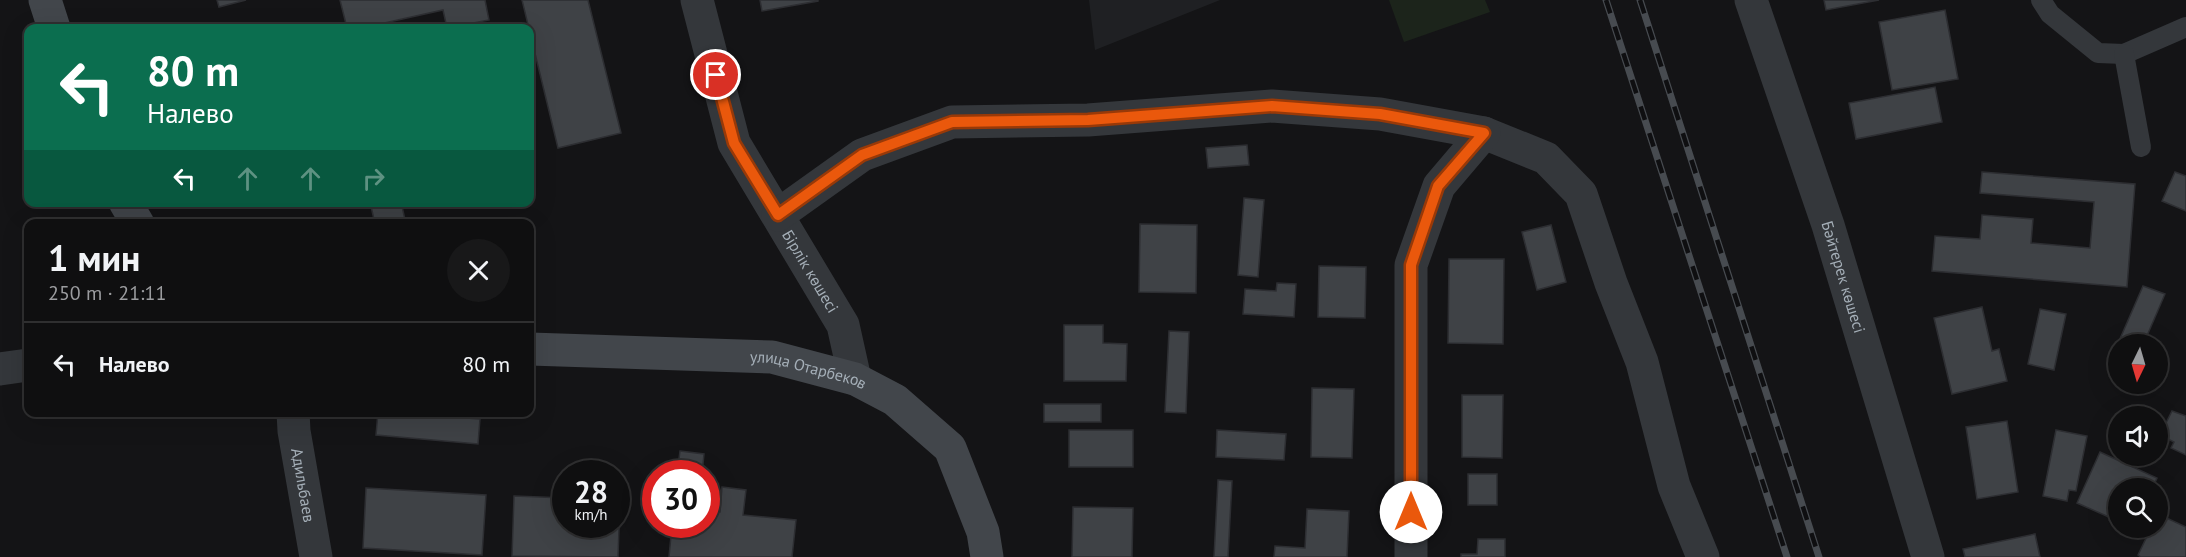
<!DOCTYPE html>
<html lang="ru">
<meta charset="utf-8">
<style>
:root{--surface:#0f0f10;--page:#181819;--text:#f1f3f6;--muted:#9b9c9f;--line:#2f2f30}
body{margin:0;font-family:"PT Sans",sans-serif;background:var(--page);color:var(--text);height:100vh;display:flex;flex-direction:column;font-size:22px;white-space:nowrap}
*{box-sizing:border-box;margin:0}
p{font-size:20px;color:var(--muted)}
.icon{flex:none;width:33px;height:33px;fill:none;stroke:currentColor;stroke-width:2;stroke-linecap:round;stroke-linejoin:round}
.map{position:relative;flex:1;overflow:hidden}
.sheet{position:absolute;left:24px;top:219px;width:510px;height:198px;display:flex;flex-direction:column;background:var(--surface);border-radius:12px;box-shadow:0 6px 24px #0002,0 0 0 2px var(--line)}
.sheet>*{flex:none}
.banner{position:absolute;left:24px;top:24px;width:510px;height:183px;border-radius:12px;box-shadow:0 6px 24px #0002,0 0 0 2px var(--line);background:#0b6e4f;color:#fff;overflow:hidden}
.needle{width:39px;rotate:185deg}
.controls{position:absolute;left:2108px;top:334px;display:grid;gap:12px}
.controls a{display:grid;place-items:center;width:60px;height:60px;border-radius:50%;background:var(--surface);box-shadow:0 6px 24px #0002,0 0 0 2px var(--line);font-size:30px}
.speed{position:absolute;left:552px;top:460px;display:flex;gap:12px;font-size:30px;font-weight:700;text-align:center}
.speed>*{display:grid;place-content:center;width:78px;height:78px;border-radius:50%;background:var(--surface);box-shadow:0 6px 24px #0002,0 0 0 2px var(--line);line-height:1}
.speed small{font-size:15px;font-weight:400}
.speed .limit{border:9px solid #d22;background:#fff;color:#111}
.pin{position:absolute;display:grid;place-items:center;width:51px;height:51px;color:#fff;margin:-26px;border:3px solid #fff;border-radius:50%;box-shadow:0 2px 6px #0007}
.me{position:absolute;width:66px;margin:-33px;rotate:0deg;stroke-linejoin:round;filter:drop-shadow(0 0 4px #0008)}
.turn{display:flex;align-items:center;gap:21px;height:126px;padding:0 24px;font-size:27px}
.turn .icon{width:78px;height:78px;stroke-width:2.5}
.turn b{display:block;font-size:42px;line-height:51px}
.lanes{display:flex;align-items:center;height:57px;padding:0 24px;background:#0003;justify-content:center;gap:30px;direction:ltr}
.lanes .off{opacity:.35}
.round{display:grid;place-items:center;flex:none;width:63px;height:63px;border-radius:32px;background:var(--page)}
.overview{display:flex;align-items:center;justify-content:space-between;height:102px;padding:0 24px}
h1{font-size:36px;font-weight:700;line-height:45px}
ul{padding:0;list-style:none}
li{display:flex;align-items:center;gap:18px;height:84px;padding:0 24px;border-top:2px solid var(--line)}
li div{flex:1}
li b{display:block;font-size:22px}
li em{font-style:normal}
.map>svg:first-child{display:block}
</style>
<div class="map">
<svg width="2186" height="557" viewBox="0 0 2186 557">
<rect width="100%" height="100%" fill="#141416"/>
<!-- built -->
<path fill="#1f2023" d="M1089 0H1220L1095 50Z"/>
<!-- green -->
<path fill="#1c241b" d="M1389 0H1485L1490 12 1404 42Z"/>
<!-- building -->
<g fill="#3f4246" stroke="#2d2e32" stroke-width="1.5">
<path d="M217 0H246L219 7Z"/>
<path d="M340 0H485L489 20 447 28 443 10 362 28H347Z"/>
<path d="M522 0H588L621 133 558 148Z"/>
<path d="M760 0H818V1L762 11Z"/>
<path d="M1824 0H1879L1826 10Z"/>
<path d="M1945 10 1958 79 1892 90 1879 22Z"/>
<path d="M1935 87 1942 122 1856 139 1849 103Z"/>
<path d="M1247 145 1249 165 1208 168 1206 148Z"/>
<path d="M1982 172 2135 184 2127 287 1932 271 1935 236 1980 239 1982 215 2033 219 2031 243 2090 248 2094 202 1980 193Z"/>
<path d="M2175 172 2186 176V211L2162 201Z"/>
<path d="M1244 198 1264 200 1258 277 1238 275Z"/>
<path d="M370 202H401L406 224H375Z"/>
<path d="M1140 224 1197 225 1196 293 1139 292Z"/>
<path d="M1551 225 1566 282 1537 290 1522 232Z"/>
<path d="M1449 259H1504L1503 344 1448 343Z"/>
<path d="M1319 266 1366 267 1365 318 1318 317Z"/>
<path d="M1277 283 1296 284 1294 317 1243 314 1245 289 1276 291Z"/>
<path d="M2143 286 2165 294 2143 345H2118V348H2116Z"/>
<path d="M1982 307 1992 351 1999 349 2007 381 1952 394 1934 318Z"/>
<path d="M2040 309 2066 314 2054 370 2028 364Z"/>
<path d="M1064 325H1103V343L1127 344 1126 381H1064Z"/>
<path d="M1169 331 1189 332 1186 413 1165 412Z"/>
<path d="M1312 388 1354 389 1352 458 1311 457Z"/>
<path d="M1462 395H1503L1502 458 1462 457Z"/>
<rect x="1044" y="404" width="57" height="18"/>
<path d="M2172 411 2186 416V455L2171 448 2174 442 2160 435Z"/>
<path d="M378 412 480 419 478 444 376 435Z"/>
<path d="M2007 421 2018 492 1977 499 1966 427Z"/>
<rect x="1069" y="430" width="64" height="37"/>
<path d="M1217 430 1286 434 1284 460 1216 457Z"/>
<path d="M2056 430 2087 436 2076 491 2069 490 2067 501 2043 496Z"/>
<path d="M680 451 704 454 702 474H677Z"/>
<path d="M2100 452 2157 478 2152 489H2118V521L2077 503Z"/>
<rect x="1468" y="474" width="29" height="31"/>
<path d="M1218 480 1232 481 1228 557H1214Z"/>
<path d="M722 487 746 490 743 515 796 520 792 557H669L672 525H706V511L720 512Z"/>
<path d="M366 488 486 495 482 555 363 548Z"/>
<path d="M514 496 566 498V525H616V500H620L618 557 512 556Z"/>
<path d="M1073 507 1133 508 1132 557H1072Z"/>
<path d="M1307 509 1349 511 1347 557H1274L1275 546 1305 548Z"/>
<path d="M2158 514 2186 527V557H2141L2138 555 2151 528H2157Z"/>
<path d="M2035 534 2040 557H1965L1963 549Z"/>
<path d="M1478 539H1505V557H1461V554H1477Z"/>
</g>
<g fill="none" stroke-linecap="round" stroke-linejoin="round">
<!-- lane -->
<g stroke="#34373b" stroke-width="20">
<path d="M2041 0 2050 14 2098 53 2124 54 2186 27"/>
<path d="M2124 54 2141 147"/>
</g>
<!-- street -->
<g stroke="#34373b" stroke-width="33">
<path id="s1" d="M697 0 734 143 843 325 855 379"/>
<path id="s2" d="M1751 0 1828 225 1928 557"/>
<path d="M778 215 862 155 952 122 1088 120 1272 106 1380 114 1484 133 1546 158 1581 194 1611 283 1642 362 1674 486 1703 557"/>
<path d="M0 369 28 365"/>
<path id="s3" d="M293 412 294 431 316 557"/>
<path d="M1411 557V265L1439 186 1484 133"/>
</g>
<!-- secondary -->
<g stroke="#42464b" stroke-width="33">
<path d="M45 0 54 28"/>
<path d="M125 202 138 224"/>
<path id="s4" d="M530 349 772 357 855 379 895 400 950 448 983 532 987 557"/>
</g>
<defs>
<g id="rail">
<path d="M1606 0 1787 557"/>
<path d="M1640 0 1819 557"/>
</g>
</defs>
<!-- rail casing -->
<use href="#rail" stroke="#474b50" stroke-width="7"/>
<!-- rail -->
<use href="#rail" stroke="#0f0f11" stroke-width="4.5" stroke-dasharray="14" stroke-linecap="butt"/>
</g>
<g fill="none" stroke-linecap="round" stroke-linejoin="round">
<defs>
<path id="route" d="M716 75 734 143 778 215 862 155 952 122 1088 120 1272 106 1380 114 1484 133 1438 186 1411 265V512"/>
</defs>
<!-- route casing -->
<use href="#route" stroke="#983908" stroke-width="15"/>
<!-- route -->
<use href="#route" stroke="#ea580c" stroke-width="10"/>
</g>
<g text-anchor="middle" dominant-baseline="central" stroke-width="5" stroke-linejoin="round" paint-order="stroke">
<!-- street labels -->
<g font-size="16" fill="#a4aeb7" stroke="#0f0f11">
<text stroke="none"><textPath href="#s1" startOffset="297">Бірлік көшесі</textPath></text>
<text stroke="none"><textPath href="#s2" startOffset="292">Бәйтерек көшесі</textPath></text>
<text stroke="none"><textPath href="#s4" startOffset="280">улица Отарбеков</textPath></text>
<text stroke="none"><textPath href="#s3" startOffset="74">Адильбаев</textPath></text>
</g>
</g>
</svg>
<div class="controls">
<a><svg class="needle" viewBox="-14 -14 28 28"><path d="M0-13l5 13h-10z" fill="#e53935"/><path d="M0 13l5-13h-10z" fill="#9b9c9f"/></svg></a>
<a><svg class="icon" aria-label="sound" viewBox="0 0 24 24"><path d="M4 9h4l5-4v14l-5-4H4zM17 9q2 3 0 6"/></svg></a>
<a><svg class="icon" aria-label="search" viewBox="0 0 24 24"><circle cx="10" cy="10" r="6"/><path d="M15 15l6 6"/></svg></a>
</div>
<div class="speed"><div>28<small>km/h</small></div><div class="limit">30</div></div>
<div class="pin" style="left:716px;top:75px;background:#d93025"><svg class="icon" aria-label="arrive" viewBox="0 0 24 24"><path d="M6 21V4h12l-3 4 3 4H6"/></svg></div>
<svg class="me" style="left:1411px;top:512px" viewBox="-20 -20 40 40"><circle r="19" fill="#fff"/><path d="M0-13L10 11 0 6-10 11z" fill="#ea580c"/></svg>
<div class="banner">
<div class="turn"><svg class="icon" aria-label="left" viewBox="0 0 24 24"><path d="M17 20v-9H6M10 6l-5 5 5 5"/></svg><div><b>80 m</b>Налево</div></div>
<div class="lanes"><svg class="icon" aria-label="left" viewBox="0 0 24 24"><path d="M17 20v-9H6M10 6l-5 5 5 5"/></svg><svg class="icon off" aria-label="ahead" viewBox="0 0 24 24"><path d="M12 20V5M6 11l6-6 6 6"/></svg><svg class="icon off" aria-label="ahead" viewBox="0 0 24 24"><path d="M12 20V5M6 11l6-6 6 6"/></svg><svg class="icon off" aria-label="right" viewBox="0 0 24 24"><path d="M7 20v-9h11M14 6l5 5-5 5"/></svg></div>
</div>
<section class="sheet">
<div class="overview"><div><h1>1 мин</h1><p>250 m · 21:11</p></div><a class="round"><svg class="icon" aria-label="close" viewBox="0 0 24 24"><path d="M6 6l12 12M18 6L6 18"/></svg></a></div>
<ul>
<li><svg class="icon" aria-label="left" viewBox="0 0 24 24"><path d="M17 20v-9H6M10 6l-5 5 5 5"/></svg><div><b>Налево</b></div><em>80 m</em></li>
</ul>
</section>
</div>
